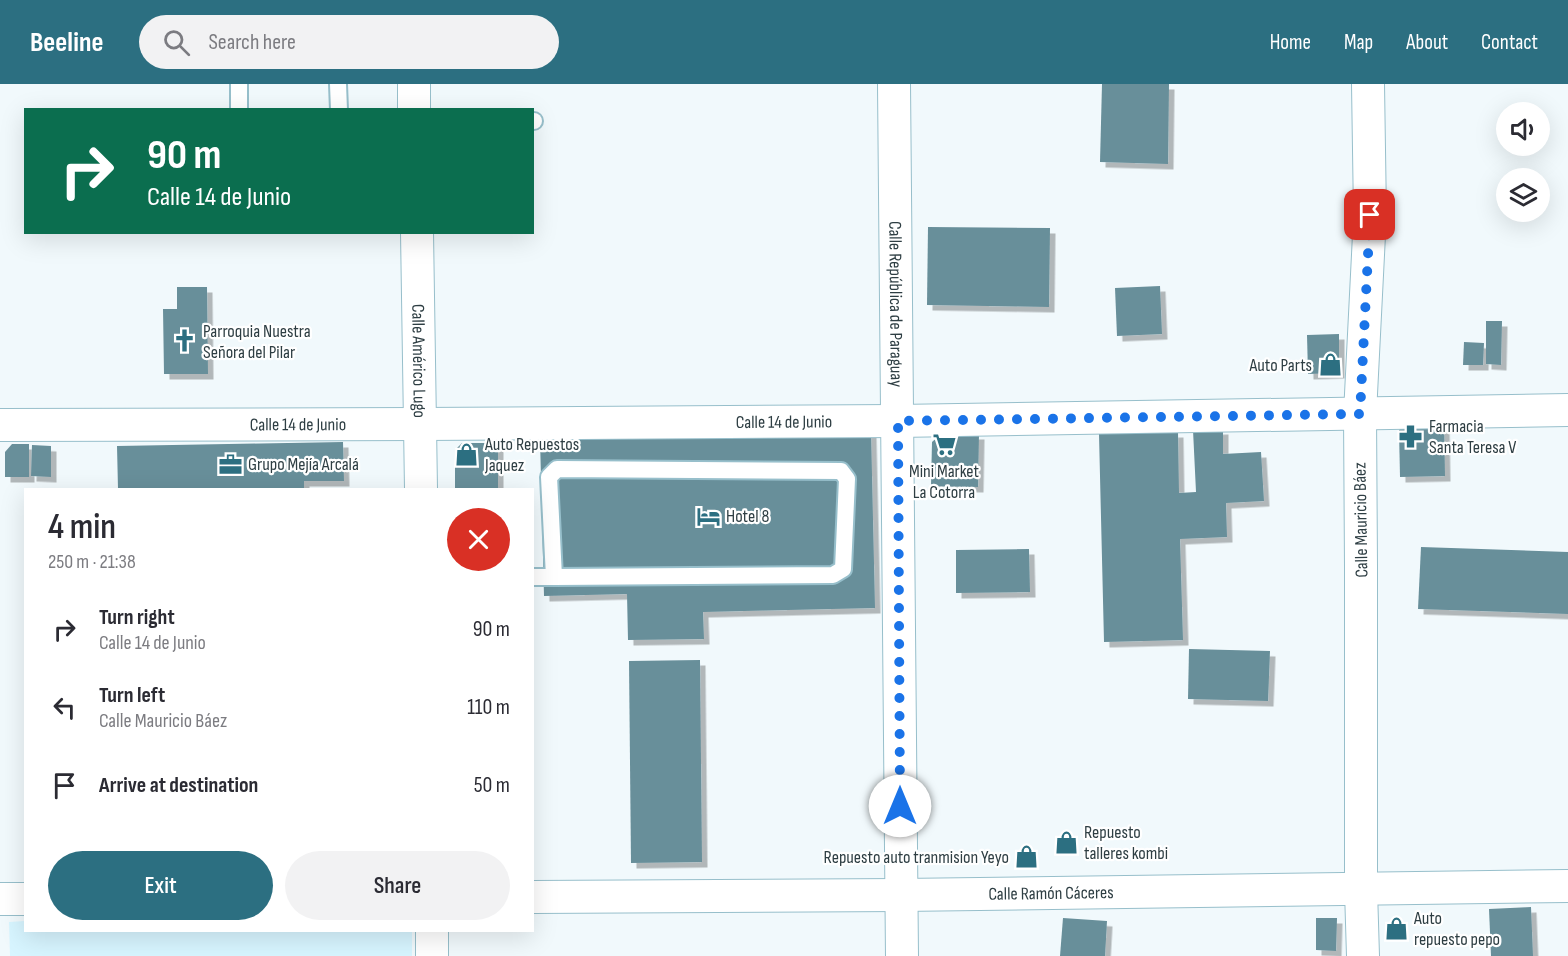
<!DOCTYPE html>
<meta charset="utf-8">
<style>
:root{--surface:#fff;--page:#f2f2f3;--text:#2b2b33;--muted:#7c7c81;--accent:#2c6f81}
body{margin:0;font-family:"Sofia Sans Condensed",sans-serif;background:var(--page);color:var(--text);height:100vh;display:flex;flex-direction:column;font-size:22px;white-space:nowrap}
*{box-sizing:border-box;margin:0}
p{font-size:20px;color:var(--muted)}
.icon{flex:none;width:33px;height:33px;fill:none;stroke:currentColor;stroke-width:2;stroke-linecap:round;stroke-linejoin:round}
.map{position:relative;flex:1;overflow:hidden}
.details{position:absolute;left:24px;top:404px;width:510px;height:444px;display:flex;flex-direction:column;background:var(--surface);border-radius:0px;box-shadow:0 6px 24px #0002}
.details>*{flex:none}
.banner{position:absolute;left:24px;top:24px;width:510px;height:126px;border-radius:0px;box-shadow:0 6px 24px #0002;background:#0b6e4f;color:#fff;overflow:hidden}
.tools{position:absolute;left:1496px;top:18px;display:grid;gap:12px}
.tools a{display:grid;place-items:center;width:54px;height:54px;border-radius:50%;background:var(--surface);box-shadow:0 6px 24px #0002;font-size:30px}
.pin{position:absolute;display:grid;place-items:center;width:51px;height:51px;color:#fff;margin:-26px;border-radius:12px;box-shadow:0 3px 9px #0006}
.me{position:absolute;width:66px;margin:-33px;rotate:0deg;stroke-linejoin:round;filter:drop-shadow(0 0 4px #0008)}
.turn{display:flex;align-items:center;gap:21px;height:126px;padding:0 24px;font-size:27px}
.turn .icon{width:78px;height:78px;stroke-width:2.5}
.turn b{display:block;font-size:42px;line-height:51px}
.round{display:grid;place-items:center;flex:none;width:63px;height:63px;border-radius:32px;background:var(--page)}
.overview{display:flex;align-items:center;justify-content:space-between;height:102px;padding:0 24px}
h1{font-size:36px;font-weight:600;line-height:45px}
.primary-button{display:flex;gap:12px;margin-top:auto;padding:12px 24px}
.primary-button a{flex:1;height:69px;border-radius:36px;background:var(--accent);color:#fff;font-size:24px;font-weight:600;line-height:69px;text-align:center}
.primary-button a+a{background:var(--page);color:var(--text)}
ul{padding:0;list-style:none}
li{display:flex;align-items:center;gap:18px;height:78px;padding:0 24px}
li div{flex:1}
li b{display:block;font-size:22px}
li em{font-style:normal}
header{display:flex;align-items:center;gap:36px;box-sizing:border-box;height:84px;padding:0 30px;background:var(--accent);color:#fff}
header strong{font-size:28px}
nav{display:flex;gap:33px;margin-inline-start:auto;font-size:21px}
.search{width:420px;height:54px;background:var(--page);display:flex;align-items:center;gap:15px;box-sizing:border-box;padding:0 21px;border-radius:33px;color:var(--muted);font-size:22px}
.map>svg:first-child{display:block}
</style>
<header>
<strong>Beeline</strong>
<div class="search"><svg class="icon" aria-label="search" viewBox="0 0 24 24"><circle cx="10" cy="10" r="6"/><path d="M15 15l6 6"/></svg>Search here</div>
<nav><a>Home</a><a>Map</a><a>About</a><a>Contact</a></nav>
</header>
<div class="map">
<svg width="1568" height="872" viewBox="0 0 1568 872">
<defs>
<filter id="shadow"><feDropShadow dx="5.5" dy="5.5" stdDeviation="0" flood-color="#0004"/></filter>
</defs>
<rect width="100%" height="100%" fill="#f1f9fc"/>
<!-- built -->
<path fill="#d7f5ff" d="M25 837 26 846H412V872H10L9 838Z"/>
<!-- building -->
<g fill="#688f9a" filter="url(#shadow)">
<path d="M1102 0H1169L1168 80 1100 78Z"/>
<path d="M928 143 1050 144 1049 223 927 221Z"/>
<path d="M1160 202 1162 250 1117 252 1115 204Z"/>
<path d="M177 203H207L208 290H164L163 225H177Z"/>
<path d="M1486 237H1502L1501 281 1486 280Z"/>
<path d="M1339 250V289L1308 290 1307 251Z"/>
<path d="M1464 258 1484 259 1483 281H1463Z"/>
<path d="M1444 336 1445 392 1400 393 1399 346 1409 337Z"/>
<path d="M1223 345V370L1261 368 1264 417 1226 419 1227 453 1180 455 1183 556 1104 558 1099 350 1178 348 1179 409 1196 408 1193 346Z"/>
<path d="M871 347 875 524 703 528 704 555 628 556 627 510 544 512 540 355Z"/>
<path d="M941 350H979L978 403 931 402 932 358Z"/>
<path d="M343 358 344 397H304V405H118L117 362Z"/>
<path d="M462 359H498V405H455V366Z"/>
<path d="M12 360H29V393H5V368Z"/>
<path d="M32 361 51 362V393L31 392Z"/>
<path d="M1421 463 1568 468V530L1418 525Z"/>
<path d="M1029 465 1030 508 956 509V466Z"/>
<path d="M1189 565 1270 567 1268 617 1188 615Z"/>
<path d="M700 576 702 778 631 779 629 577Z"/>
<path d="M1531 823 1533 872H1491L1489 825Z"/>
<path d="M1063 834 1107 837 1105 872H1060Z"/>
<path d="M1316 834H1337L1336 867 1316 866Z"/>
</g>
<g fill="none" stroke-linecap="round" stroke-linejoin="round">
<defs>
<g id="service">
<path d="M338 0 339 26"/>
<path d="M239 26V0"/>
<path d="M532 37H534"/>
<path d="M532 493H554L833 491 843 485 847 395 841 387 557 385 549 393 554 493"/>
</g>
<g id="minor">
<path d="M414 0V26"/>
<path id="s1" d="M894 0 902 872"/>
<path id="s2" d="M417 148 421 405"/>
<path id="s3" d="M0 341 420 340 898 337 1568 326"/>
<path id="s4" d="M532 813 901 811 1568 802"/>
<path d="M0 815H26"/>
<path d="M432 846V872"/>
<path d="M1363 872 1361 806V482L1360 330 1370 131 1368 0"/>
</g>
</defs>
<!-- service casing -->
<use href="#service" stroke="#97bfcb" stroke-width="20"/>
<!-- minor casing -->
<use href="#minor" stroke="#97bfcb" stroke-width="34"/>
<!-- service -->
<use href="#service" stroke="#fff" stroke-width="16"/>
<!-- minor -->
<use href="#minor" stroke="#fff" stroke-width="32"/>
</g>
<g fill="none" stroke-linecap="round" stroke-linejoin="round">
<!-- route -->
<path stroke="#1a73e8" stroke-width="10" stroke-dasharray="0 18" d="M900 722 898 337 1360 330 1370 131"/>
</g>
<!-- icons -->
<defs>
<symbol id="church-bare" viewBox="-9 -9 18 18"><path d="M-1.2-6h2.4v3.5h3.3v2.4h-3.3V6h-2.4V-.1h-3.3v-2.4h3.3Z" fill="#2c6f81" stroke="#fff" stroke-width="2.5" paint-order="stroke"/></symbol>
<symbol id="shop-bare" viewBox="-9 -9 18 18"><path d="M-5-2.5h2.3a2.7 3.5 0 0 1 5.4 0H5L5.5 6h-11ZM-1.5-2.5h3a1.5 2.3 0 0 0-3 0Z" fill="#2c6f81" stroke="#fff" stroke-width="2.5" paint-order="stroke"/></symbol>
<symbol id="pharmacy-bare" viewBox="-9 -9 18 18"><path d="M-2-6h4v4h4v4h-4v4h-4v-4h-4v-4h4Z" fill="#2c6f81" stroke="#fff" stroke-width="2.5" paint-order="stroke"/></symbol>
<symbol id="supermarket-bare" viewBox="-9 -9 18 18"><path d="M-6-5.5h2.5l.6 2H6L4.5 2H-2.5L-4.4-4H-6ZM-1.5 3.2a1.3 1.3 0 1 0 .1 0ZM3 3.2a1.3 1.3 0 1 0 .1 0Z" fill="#2c6f81" stroke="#fff" stroke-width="2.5" paint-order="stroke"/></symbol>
<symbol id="office-bare" viewBox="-9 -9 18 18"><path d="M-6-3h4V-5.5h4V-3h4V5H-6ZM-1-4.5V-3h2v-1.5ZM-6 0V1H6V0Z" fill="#2c6f81" stroke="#fff" stroke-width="2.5" paint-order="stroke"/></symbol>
<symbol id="hotel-bare" viewBox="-9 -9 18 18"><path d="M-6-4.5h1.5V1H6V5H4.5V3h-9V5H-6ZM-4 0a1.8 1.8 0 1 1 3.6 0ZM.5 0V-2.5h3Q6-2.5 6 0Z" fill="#2c6f81" stroke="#fff" stroke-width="2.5" paint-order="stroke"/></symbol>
</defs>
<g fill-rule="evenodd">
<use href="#church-bare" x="168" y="240" width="33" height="33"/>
<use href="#shop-bare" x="1314" y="264" width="33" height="33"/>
<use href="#pharmacy-bare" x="1394" y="336" width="33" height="33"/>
<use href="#supermarket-bare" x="928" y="344" width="33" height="33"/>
<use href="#shop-bare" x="450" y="354" width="33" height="33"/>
<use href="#office-bare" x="214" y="364" width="33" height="33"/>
<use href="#hotel-bare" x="692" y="416" width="33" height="33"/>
<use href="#shop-bare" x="1050" y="742" width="33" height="33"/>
<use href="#shop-bare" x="1010" y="756" width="33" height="33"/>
<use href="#shop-bare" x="1380" y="828" width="33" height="33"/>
</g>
<g text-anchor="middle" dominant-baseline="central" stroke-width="4.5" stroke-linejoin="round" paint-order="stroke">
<!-- street labels -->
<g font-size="18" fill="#2e3e43" stroke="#fff">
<text stroke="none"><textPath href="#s1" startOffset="220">Calle República de Paraguay</textPath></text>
<text stroke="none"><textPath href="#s2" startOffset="129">Calle Américo Lugo</textPath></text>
<text stroke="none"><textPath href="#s3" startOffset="784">Calle 14 de Junio</textPath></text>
<text stroke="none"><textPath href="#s3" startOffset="298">Calle 14 de Junio</textPath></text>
<text transform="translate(1361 436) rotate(-91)">Calle Mauricio Báez</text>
<text stroke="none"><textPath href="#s4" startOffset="519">Calle Ramón Cáceres</textPath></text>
</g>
<!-- poi labels -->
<g font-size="18" fill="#2e3e43" stroke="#fff" text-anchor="start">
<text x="203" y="247">Parroquia Nuestra<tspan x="203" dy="21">Señora del Pilar</tspan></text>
<text x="1312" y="281" text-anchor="end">Auto Parts</text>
<text x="1429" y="342">Farmacia<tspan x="1429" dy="21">Santa Teresa V</tspan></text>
<text x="485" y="360">Auto Repuestos<tspan x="485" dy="21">Jaquez</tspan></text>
<text x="248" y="380">Grupo Mejía Arcalá</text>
<text x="944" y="387" text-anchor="middle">Mini Market<tspan x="944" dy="21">La Cotorra</tspan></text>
<text x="726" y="432">Hotel 8</text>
<text x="1084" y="748">Repuesto<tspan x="1084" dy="21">talleres kombi</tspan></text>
<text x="1009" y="773" text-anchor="end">Repuesto auto tranmision Yeyo</text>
<text x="1414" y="834">Auto<tspan x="1414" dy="21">repuesto pepo</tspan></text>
</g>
</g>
</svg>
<div class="tools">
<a><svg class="icon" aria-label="sound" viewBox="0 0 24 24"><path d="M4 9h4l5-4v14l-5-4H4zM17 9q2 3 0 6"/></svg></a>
<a><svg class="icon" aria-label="layers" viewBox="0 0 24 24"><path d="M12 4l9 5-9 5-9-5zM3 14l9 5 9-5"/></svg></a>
</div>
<div class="pin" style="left:1370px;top:131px;background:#d93025"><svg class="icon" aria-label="arrive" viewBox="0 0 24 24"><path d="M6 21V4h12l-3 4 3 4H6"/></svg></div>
<svg class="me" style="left:900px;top:722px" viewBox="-20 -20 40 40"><circle r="19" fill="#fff"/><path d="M0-13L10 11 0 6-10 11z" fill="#1a73e8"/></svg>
<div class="banner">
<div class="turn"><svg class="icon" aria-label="right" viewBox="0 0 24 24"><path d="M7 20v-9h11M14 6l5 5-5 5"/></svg><div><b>90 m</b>Calle 14 de Junio</div></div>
</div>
<section class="details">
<div class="overview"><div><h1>4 min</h1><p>250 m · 21:38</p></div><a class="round" style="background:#d93025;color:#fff"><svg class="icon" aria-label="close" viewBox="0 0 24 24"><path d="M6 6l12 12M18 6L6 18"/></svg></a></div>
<ul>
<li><svg class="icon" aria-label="right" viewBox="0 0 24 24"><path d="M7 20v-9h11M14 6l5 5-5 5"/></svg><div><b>Turn right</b><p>Calle 14 de Junio</p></div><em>90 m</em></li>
<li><svg class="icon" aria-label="left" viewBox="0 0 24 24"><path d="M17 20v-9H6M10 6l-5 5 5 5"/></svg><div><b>Turn left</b><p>Calle Mauricio Báez</p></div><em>110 m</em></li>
<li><svg class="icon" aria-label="arrive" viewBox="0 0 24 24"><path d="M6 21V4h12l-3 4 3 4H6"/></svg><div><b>Arrive at destination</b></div><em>50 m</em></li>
</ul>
<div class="primary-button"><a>Exit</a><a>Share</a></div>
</section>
</div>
